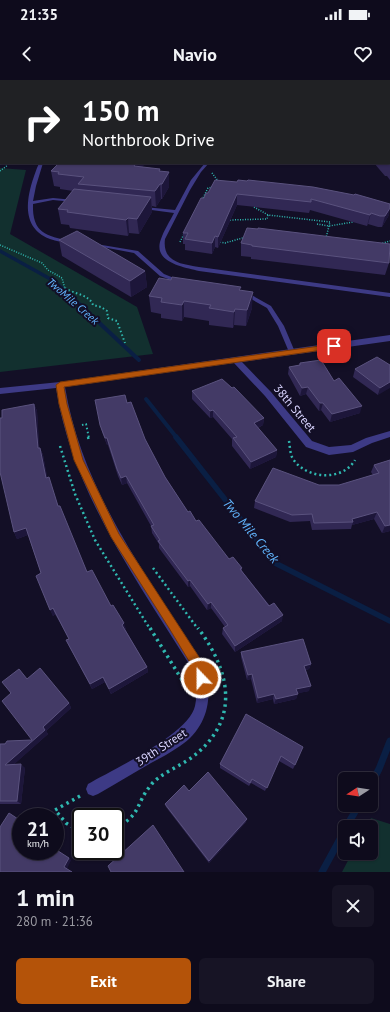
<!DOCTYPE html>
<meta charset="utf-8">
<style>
:root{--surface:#0e0b1c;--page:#171425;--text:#f1f3f6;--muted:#9b9ba3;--line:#2e2b3b;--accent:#b45309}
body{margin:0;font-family:"PT Sans",sans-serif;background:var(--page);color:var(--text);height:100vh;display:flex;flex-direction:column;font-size:15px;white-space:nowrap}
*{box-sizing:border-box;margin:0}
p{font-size:13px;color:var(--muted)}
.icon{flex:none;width:22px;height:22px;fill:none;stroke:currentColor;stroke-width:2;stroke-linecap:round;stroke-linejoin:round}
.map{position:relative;height:792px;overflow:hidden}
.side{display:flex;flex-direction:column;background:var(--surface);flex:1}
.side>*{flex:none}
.banner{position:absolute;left:0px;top:0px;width:390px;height:84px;box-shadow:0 1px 3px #0004,0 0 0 1px var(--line);background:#202124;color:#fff;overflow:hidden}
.needle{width:26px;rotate:258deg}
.controls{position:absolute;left:338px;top:692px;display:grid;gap:8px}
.controls a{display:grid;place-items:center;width:40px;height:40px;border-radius:6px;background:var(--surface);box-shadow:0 1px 3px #0004,0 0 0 1px var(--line);font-size:20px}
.speed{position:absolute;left:12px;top:728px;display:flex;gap:8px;font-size:20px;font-weight:700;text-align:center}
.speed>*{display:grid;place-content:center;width:52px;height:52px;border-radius:50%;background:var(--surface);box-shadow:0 1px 3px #0004,0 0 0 1px var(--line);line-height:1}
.speed small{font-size:10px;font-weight:400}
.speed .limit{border:2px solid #111;border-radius:6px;background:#fff;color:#111}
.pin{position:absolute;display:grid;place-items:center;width:34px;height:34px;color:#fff;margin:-17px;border-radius:8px;box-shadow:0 2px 6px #0006}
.me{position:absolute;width:44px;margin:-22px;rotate:338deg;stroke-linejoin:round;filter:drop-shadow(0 0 3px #0008)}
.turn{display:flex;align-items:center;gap:14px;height:84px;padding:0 16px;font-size:18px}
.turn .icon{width:52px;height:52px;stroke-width:2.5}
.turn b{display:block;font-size:28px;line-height:34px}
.round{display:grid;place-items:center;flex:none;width:42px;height:42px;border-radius:6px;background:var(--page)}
.overview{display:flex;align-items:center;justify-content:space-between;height:68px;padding:0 16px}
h1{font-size:24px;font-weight:700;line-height:30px}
.cta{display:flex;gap:8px;margin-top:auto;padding:8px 16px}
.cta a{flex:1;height:46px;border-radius:6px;background:var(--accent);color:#fff;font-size:16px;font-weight:700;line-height:46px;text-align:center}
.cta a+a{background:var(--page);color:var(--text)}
.status{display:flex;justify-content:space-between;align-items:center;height:28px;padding:0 20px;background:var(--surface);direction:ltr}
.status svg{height:11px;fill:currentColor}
header{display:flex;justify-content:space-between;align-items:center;height:52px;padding:0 16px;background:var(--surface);font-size:18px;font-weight:700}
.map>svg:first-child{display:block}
</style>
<div class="status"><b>21:35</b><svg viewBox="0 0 49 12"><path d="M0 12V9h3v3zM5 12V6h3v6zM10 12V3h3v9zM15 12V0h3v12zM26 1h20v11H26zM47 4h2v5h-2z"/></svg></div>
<header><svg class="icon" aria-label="back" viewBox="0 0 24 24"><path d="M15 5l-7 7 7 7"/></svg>Navio<svg class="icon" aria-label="heart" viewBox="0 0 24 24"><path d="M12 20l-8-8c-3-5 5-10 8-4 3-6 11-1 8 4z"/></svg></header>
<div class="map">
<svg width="390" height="792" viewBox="0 0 390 792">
<rect width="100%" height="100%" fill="#130f26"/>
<!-- green -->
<g fill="#12302f">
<path d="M0 88 26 90 10 154 137 227 153 274 0 292Z"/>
<path d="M371 738 390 744V792H342L352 773H371V747H366Z"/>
</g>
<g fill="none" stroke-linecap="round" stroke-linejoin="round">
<!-- stream-far3 -->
<path stroke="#0a1f44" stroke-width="3.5" d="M0 171 54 201 63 209"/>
<!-- stream-far2 -->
<g stroke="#0a1f44" stroke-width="4">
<path d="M62 208 139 280"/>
<path d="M146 319 177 358"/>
</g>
<!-- stream-far1 -->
<path stroke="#0a1f44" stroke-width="5.5" d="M176 357 275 483 390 541"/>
<!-- stream -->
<g stroke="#0a1f44" stroke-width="7">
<path d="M371 704 379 689 390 661"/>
<path d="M346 747 359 725"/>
<path d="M322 792 345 750"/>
</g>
<!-- path-far3 -->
<g stroke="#2fb8b0" stroke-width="1.5" stroke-dasharray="1 1.5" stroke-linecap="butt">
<path d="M0 91 8 85V83"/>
<path d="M212 93 218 101"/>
<path d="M202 120 208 108 214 107"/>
<path d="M254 127 268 135"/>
<path d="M230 140 267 139 268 135 330 142 326 158"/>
<path d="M317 144 329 146 353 142"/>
<path d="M180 162 184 154"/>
<path d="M220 162 225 163 246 157"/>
<path d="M380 164 390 161"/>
<path d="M0 165 42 183 48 190 62 198 65 209"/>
</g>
<!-- path-far2 -->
<g stroke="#2fb8b0" stroke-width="2" stroke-dasharray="1.5 2.5" stroke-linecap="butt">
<path d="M65 208C73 214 89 214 93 225L101 227 107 231 108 238 117 241 125 263"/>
<path d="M82 345 86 344 89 358"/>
</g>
<!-- path-far1 -->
<g stroke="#2fb8b0" stroke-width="2.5" stroke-dasharray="2 3" stroke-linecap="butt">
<path d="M88 357 89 361"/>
<path d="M289 361C290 367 290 374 293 379 307 400 343 401 355 380"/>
<path d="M60 366 75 414 95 460 150 549"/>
<path d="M153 488 198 549"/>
</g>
<!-- path -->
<g stroke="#2fb8b0" stroke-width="3.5" stroke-dasharray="2.5 4" stroke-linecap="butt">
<path d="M150 548 187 608"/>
<path d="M80 716 55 730 66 743 81 752"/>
<path d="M115 748C142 735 135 724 151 705 157 696 181 685 191 678 241 641 231 592 198 548"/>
</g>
<!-- service -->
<g fill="#3d3a85" fill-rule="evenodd">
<path d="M39 83H43L36 106 33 121 53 118 74 120 76 121 74 122 53 120 33 124C32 153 46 156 71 161V163C64 163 56 161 50 159 16 146 29 108 39 83Z"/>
<path d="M205 83H209L201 92 190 110 165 159C162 182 181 184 199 187L390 213V217L199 191C183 187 152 182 161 159 164 150 170 141 174 133L144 129 142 128 144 127 175 130 191 100Z"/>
<path d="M90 163 138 171 164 194 184 202 181 204 179 203 160 196 134 173 92 165H90Z"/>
<path d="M246 212 271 226 284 246 295 272 294 273H290L289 272 278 246 267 228 244 215V213Z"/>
</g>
<!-- minor -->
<path fill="#3d3a85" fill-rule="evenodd" d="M390 255V261L242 282 271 312 312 361 329 367 351 365 366 358 390 351V357L372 363 353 372 329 375 306 367 265 316 234 283 65 307C82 410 146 495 201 580 215 611 210 646 180 666 171 672 161 678 151 683 133 693 116 704 98 714L93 716 88 714 86 709 88 704C114 689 189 654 195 626 198 613 195 599 191 587 137 500 72 412 56 308L0 314V308L60 302Z"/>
</g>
<!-- wall -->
<g fill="#312854">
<rect x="144" y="0" width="66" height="1"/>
<path d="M258 0H300L299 1H258Z"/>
<path d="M327 0H390V42H389V1H328Z"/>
<path d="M389 52H390V100L387 96H385L374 83H389Z"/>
<path d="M59 83H145L142 87 161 91 169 107 162 119H161L156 127 152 126V132L139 154 129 153 128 156 70 148 69 145 61 144 58 129 73 111 60 109V107L54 106 51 91Z"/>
<path d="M215 100 389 135 382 147H378L368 144 367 146 310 130 309 133 237 125 218 168 215 167 212 174 185 170V164H183V153L204 118 208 113Z"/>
<path d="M59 160 145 191 147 207 131 217 62 176Z"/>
<path d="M241 163 389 183 385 195 251 179V177L241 176Z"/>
<path d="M240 210 252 228 246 246 234 245 233 248 209 245V241L184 237 182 241 161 238V234L151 232 149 216Z"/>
<path d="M300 283 334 301 360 333 330 342 321 330 319 331 306 314 300 316 288 294 289 287 299 285Z"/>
<path d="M390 285 378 315 353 297 355 289Z"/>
<path d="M232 308 264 338 263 345 258 348 277 370 276 377 250 389 232 366V359L213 337 210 338 192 319V311Z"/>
<path d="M95 320 127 323 145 359 165 397 188 432 229 479 242 488V491L282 541 235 572 222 554 223 548 225 547 211 528 207 530 190 506 188 507 159 468V464L152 453 151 446 127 403 122 405 118 396 108 365H107L102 352Z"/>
<path d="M34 324 37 331 39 368H40L43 375 47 398 58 426 87 492 126 549H125L147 587 148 592 111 614 105 602 92 609 69 566 66 560 69 559 55 534 53 536 36 496 41 493 28 455 17 459 14 452 2 338Z"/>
<path d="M390 380V451L382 453 374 439 352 445 351 449 312 450 310 441 290 442 254 428 255 421 319 405H339L373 395 371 392 374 385Z"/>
<path d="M241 572 311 584 309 589 306 590 309 611 298 613 296 619 274 624 273 619 257 623 251 599 247 600 241 577Z"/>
<path d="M27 599 69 623 71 628 46 651 48 654 14 684 25 688 21 724H0V664L32 660Z"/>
<path d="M246 634 295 685 293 689 279 681 265 711 251 703 249 706 220 688V684Z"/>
<path d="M189 711 246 742 209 783 166 727 165 724Z"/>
</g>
<!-- shaded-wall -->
<g fill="#1d163a">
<path d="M282 0H300L299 1H282Z"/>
<rect x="389" y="29" width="1" height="13"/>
<path d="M136 83H145L135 101 134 86Z"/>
<path d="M169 92V107L162 119V104Z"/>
<path d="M160 104 161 119 156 127 155 111Z"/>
<path d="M237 114V125L218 168V157Z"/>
<path d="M151 117 152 132 139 154 137 139Z"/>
<path d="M390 128 389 135 382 147 385 136Z"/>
<path d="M371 133 368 144 367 146 370 135Z"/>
<path d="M128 138 129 153 128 156 126 140Z"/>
<path d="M215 156V167L212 174V163Z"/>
<path d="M145 191 147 207 131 217 130 201Z"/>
<path d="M253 212 252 228 246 246 247 230Z"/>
<path d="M184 221V237L182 241V225Z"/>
<path d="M235 229 234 245 233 248 234 232Z"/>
<path d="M390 302V308L378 315 380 308Z"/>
<path d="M308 307 306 314 300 316 302 308Z"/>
<path d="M320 323H323L321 330 319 331Z"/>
<path d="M34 324 37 331 40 375 38 368Z"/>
<path d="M362 326 360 333 330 342 332 334Z"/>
<path d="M213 330V337L210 338V331Z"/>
<path d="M264 338 263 345 253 350 254 343Z"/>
<path d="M105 358H107L108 365H107Z"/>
<path d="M40 368 43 375 49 405 46 398Z"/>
<path d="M277 370 276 377 250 389 251 382Z"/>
<path d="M126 396 127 403 122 405 121 398Z"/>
<path d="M377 432 374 439 352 445 353 442 352 439Z"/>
<path d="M390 445V451L382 453 385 446Z"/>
<path d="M26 448 28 455 17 459 14 452Z"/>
<path d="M190 500V506L188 507V501Z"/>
<path d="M211 522V528L207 530 208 524Z"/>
<path d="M53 528 55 534 53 536 50 530Z"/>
<path d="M283 535 282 541 235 572V566Z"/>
<path d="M124 543 126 549 123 550 122 545Z"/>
<path d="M311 584 309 589 302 591 304 586Z"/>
<path d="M147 587 148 592 111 614 109 609Z"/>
<path d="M252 594 251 599 247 600 248 595Z"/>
<path d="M103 597 105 602 92 609 90 604Z"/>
<path d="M311 606 309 611 295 614 296 609Z"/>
<path d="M274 614 273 619 257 623 258 618Z"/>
<path d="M298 614 296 619 274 624 276 619Z"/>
<path d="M69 623 71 628 46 651 48 654 9 689 5 685 44 650 43 647Z"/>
<path d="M21 684 25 688 21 724 17 721Z"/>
<path d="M247 739 246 742 209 783V781Z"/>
<path d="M69 778 71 780 67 789 64 787Z"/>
</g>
<!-- building -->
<g fill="#433a66" stroke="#5a527e">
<rect x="49" y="0" width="58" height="1"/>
<rect x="150" y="0" width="60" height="1"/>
<path d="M341 0H390V29H389V1H342Z"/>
<rect x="389" y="52" width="1" height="30"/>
<path d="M59 83H136L134 86 160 89 159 91 169 92 162 104H160L155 111 78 104 84 97 58 94 59 92 51 91Z"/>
<path d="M215 100 237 102 238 100 247 101 248 100 313 107 354 115 355 114 390 124V128L385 136H380L371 133 370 135 311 119V122L237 114 218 157 215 156 212 163 185 159 188 153H183L201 118H204L206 113H208Z"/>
<path d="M74 109 151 117 137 139 128 138 126 140 67 132 68 130 58 129Z"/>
<path d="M247 148 258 149V148L390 164 389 183 252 166V165L241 163Z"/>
<path d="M77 151 145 191 130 201 59 160Z"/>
<path d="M172 197 241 207 239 210 253 212 247 230 235 229 234 232 209 228 211 225 184 221 182 225 161 222 162 218 149 216 159 198 171 200Z"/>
<path d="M377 277 390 285V302L380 308 355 289Z"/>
<path d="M321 280 334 301 339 298 362 326 332 334 323 323H320L308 307 302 308 289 287 300 285V283Z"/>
<path d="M222 299 232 308 234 307 264 338 254 343 277 370 251 382 233 358 237 357 213 330 210 331 192 311Z"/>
<path d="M125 315 127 323 131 322 145 359 165 397 188 432 190 431 196 441 199 440 229 479 233 477 242 488 240 489 269 526 274 523 283 535 235 566 223 548 228 545 211 522 208 524 190 500 188 501 158 461 160 460 151 446 154 445 126 396 121 398 117 389 107 358H105L100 345 95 320Z"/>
<path d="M34 324 38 368H40L46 398 49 397 58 426H60L87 492 92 490 111 526 113 525 124 543 122 545 147 587 109 609 103 597 90 604 66 560 69 559 53 528 50 530 36 496 41 493 26 448 14 452 0 392V338H2V330Z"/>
<path d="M390 380V445L385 446 377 432 352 439 353 442 314 443 312 434 292 435 255 421 273 388 319 405H339L379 393 374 385Z"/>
<path d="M303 559 311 584 304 586 311 606 296 609 298 614 276 619 274 614 258 618 252 594 248 595 241 572Z"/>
<path d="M40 588 69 623 43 647 45 650 5 685 21 684 17 721H0V664H5L7 661 32 660 2 621 11 613 2 602 19 589 27 599Z"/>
<path d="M246 634 303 667 295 685 281 676 267 708 252 699 250 703 220 684Z"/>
<path d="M208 692 247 739 209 781 165 724 184 705 189 711Z"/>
<path d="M9 733 21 741V771H55V769L69 778 64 787 72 792H0V747Z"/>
<path d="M153 745 184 792H111L108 786Z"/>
</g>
<!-- route -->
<path fill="#b45309" stroke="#753606" d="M334 264 337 265V268L64 307 67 324 83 380 119 454 201 580 207 598 205 602 201 603 197 602 192 586 169 548 111 457 74 380 59 324 56 305 60 302Z"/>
<g text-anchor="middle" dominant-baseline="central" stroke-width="4" stroke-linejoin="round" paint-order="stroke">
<!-- far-water labels -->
<g font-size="11" font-style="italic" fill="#62b6ff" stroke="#130f26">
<text transform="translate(73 221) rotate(41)">TwoMile Creek</text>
</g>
<!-- street labels -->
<g font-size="12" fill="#d9d4ff" stroke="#130f26">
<text transform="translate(295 328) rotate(50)">38th Street</text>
<text transform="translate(161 667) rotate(-33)">39th Street</text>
</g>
<!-- water labels -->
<g font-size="13" font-style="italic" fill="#62b6ff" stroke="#130f26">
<text transform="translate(251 451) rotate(50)">Two Mile Creek</text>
</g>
</g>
</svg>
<div class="controls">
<a><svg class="needle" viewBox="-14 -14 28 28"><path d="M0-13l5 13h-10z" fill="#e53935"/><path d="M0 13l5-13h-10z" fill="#9b9ba3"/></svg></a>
<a><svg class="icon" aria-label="sound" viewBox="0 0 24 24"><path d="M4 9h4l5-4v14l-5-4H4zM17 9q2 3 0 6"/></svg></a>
</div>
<div class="speed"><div>21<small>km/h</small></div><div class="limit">30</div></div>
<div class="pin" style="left:334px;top:266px;background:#d93025"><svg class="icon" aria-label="arrive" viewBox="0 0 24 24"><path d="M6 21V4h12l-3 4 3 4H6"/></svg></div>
<svg class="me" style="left:201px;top:598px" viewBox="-20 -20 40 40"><circle r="17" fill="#b45309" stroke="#fff" stroke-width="3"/><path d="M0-11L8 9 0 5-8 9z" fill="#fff"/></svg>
<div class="banner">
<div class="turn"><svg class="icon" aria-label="right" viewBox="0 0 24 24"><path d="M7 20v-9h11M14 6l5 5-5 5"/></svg><div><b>150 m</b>Northbrook Drive</div></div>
</div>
</div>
<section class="side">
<div class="overview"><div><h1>1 min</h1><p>280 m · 21:36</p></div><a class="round"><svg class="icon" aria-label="close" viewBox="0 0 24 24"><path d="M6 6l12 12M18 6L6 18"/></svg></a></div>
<div class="cta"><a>Exit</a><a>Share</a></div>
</section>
